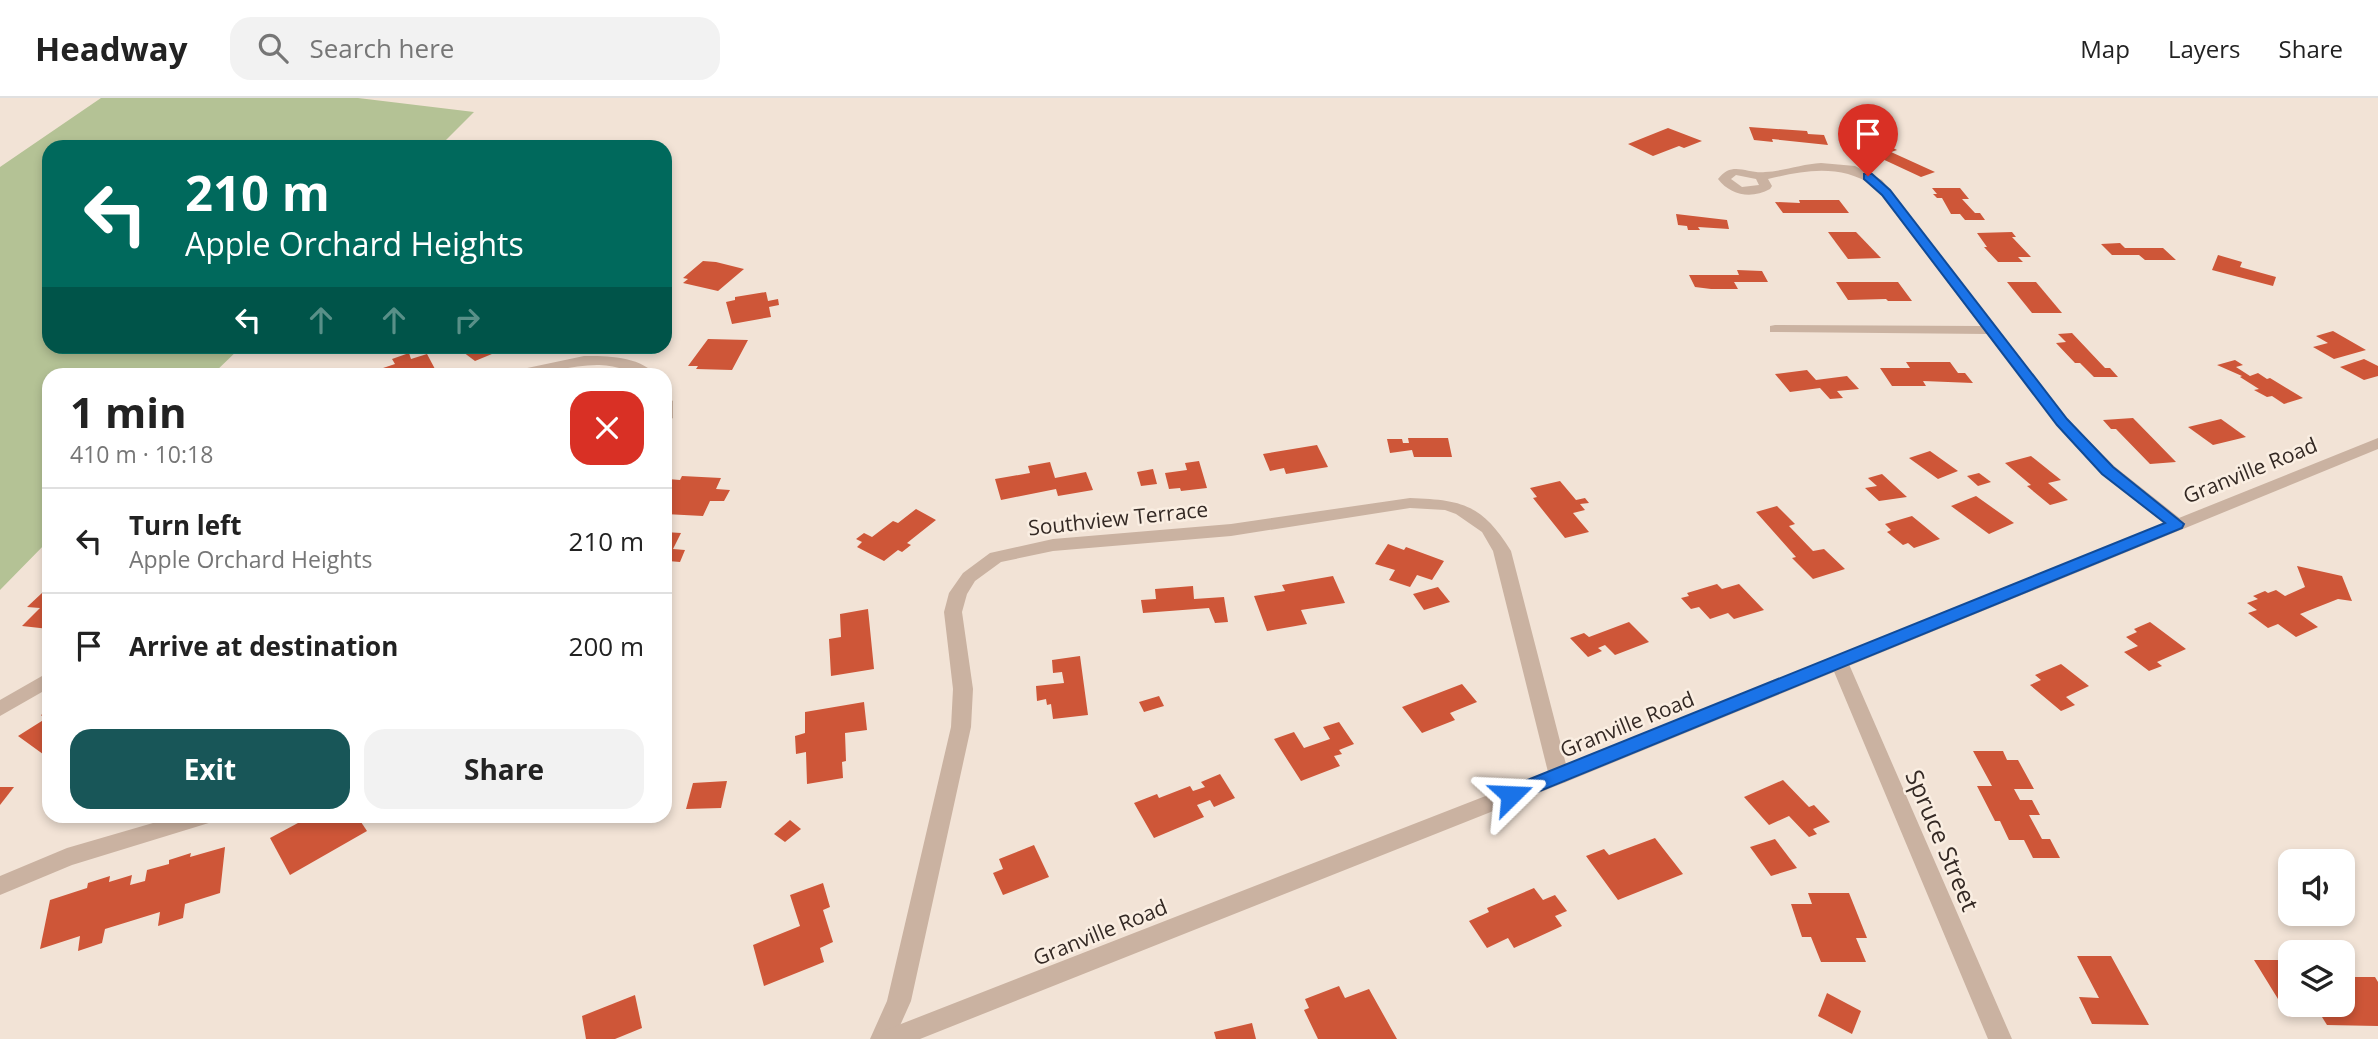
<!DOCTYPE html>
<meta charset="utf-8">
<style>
:root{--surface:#fff;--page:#f2f2f2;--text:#222;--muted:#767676;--line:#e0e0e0;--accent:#185658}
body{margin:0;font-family:"Open Sans",sans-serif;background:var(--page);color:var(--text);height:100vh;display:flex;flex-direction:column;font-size:26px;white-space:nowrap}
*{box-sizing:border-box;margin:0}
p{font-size:23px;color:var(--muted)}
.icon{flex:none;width:38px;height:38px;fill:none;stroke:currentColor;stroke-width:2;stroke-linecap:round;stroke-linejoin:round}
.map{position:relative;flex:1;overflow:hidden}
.panel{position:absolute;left:42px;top:270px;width:630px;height:455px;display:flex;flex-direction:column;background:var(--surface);border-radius:21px;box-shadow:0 4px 10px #0003}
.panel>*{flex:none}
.hud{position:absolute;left:42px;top:42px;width:630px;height:214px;border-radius:21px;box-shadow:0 4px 10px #0003;background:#00695c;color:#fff;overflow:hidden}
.fabs{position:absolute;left:2278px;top:751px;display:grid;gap:14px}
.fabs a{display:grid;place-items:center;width:77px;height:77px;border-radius:14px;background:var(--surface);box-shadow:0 4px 10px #0003;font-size:35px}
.pin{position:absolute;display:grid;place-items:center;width:60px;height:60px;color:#fff;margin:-72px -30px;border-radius:50% 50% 50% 0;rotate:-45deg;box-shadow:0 0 7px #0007}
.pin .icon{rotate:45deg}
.me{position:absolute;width:77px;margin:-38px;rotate:69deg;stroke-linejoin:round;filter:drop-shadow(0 0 5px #0008)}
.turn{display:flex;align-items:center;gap:24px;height:147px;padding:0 28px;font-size:32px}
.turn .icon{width:91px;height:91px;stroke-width:2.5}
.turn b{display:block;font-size:49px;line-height:60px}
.lanes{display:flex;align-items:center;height:66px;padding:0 28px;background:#0003;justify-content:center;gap:35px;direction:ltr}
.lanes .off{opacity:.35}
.round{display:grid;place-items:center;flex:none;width:74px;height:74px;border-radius:21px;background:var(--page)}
.overview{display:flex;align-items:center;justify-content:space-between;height:119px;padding:0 28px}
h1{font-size:42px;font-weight:700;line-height:52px}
.action{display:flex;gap:14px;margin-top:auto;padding:14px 28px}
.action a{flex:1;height:80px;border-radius:21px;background:var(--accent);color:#fff;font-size:28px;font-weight:700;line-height:80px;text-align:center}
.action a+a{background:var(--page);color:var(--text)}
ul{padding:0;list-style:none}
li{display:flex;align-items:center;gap:21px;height:105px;padding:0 28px;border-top:2px solid var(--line)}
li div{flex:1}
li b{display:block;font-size:26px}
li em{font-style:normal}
header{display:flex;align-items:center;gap:42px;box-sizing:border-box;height:98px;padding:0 35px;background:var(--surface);border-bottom:2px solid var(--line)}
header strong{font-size:33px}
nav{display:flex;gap:38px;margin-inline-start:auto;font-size:24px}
.search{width:490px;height:63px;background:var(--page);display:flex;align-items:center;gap:18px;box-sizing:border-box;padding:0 24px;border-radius:21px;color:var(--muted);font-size:26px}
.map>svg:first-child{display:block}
</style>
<header>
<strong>Headway</strong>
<div class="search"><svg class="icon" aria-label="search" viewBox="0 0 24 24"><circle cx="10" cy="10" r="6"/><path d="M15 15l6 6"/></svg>Search here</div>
<nav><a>Map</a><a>Layers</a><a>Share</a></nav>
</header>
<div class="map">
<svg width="2378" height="941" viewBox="0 0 2378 941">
<rect width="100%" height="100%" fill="#f2e3d6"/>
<!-- green -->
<path fill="#b4c295" d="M101 0H358L474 14 439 49H49V248L241 249 213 276H49V442L0 492V69Z"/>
<!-- building -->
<g fill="#ce5638">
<path d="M1749 29 1807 33 1808 36 1824 37 1828 47 1772 41 1773 44 1754 42Z"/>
<path d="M1668 30 1702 43 1684 50 1679 48 1653 58 1628 46Z"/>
<path d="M1875 41 1897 52 1891 54 1935 74 1921 79 1863 52 1872 49 1863 45Z"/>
<path d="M1932 90H1960L1969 101H1962L1975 115H1980L1985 122H1965L1960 116H1951L1942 100H1937L1933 96H1937Z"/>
<path d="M1799 102H1839L1849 115H1783L1775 104 1800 105Z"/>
<path d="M1676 116 1727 122 1729 131 1698 129 1700 132H1688L1687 128 1678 127Z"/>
<path d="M1828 134H1856L1881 160 1848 161Z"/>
<path d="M2012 134 2016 139H2012L2031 159H2018L2023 164H1998L1984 149H1987L1977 135Z"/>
<path d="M2120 145 2125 150H2163L2176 162H2145L2139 157H2112L2101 146Z"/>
<path d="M2218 157 2242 164 2240 169 2276 179 2273 188 2212 172Z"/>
<path d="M703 163 716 164 744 171 718 193 683 185 688 181 683 180Z"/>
<path d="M1737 172 1762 173 1768 184H1734L1738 191H1711L1695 189 1689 177H1739Z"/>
<path d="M1836 184H1898L1912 203H1888L1886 201 1848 202Z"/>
<path d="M2007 184H2036L2062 215H2032Z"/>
<path d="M766 194 768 203 778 201 779 207 769 209 771 219 732 226 726 204 735 202V199Z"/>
<path d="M2333 233 2366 252 2334 261 2313 249 2328 245 2316 238Z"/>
<path d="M2072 235 2105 270H2110L2118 279H2094L2080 265H2075L2056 245 2066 244 2058 236Z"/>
<path d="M708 241 748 242 732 272 696 271 698 268H688Z"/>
<path d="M455 248H511L475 263Z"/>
<path d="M409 255 411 261 427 256 435 271 429 273 430 276H375L374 273 395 266 392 261Z"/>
<path d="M2364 261 2378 268V278L2364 282 2340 269Z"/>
<path d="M2235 262 2243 267 2236 269 2250 278 2258 275 2267 281 2270 280 2303 300 2284 306 2272 298 2267 299 2254 292 2259 291 2240 279 2242 278 2217 267Z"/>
<path d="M1906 264H1950L1958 275H1965L1973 285 1923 283 1926 288H1892L1880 270H1910Z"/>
<path d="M1807 272 1816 282 1847 278 1859 291 1837 293 1843 300 1830 301 1820 290 1790 294 1775 276Z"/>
<path d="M2133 320 2176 364 2150 366 2116 331H2111L2103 322Z"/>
<path d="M2221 321 2246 339 2213 347 2188 329Z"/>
<path d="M1408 340H1448L1452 359H1414L1412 352 1390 355 1387 341H1402L1403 345H1409Z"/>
<path d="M1317 347 1328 369 1286 376 1284 370 1270 373 1263 356Z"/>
<path d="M1930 353 1958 373 1938 381 1909 360Z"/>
<path d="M2031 358 2061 382 2048 385 2068 402 2050 407 2027 388 2031 387 2005 365Z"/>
<path d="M1199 363 1207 390 1181 393 1180 390 1169 391 1165 375 1187 372 1185 365Z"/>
<path d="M1050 364 1055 380 1086 374 1093 392 1058 398 1056 391 1001 402 995 381 1030 375 1028 368Z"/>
<path d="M1153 371 1157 386 1141 388 1137 374Z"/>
<path d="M1979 375 1991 384 1978 388 1967 378Z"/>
<path d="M1882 376 1907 399 1879 403 1865 390 1877 388 1868 380Z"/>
<path d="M682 378 721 380 716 391 730 392 724 403H710L703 418 665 416V387L668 381 680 382Z"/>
<path d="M1560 383 1576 402 1585 400 1589 405 1580 406 1585 412 1573 415 1589 434 1565 440 1533 400 1537 399 1530 390Z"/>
<path d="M1976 398 2014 425 1989 436 1951 408Z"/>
<path d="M1777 408 1795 426 1789 428 1813 453 1824 451 1845 471 1813 481 1792 460 1796 459 1756 414Z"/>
<path d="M916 411 936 422 907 445 911 447 902 454 898 452 884 463 857 449 862 444 856 441 864 435 872 439 893 423 898 425Z"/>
<path d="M1912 418 1940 441 1914 450 1908 445 1903 447 1887 434 1891 432 1885 426Z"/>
<path d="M665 434 681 435 673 451 685 452 680 464 668 463 665 469Z"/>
<path d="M1388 446 1404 452 1406 449 1444 463 1432 482 1417 477 1410 489 1389 482 1395 472 1375 466Z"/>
<path d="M2297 468 2342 478 2352 503 2338 501 2300 516 2318 529 2296 539 2278 526 2268 530 2248 515 2257 512 2247 505 2258 501 2253 498 2265 493 2268 495 2276 492 2285 498 2305 489Z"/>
<path d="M1333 478 1345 505 1301 512 1307 526 1267 533 1254 498 1285 493 1282 487Z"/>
<path d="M1717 486 1722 491 1739 486 1764 512 1734 521 1728 515 1710 521 1699 509 1691 511 1681 500 1689 498 1687 495Z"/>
<path d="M1193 488 1194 501 1224 499 1228 524 1215 525 1209 510 1143 515 1141 502 1156 501 1155 491Z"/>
<path d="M1438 489 1450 504 1424 512 1413 496Z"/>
<path d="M42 495 49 496V531L22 528 40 510 27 509Z"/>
<path d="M868 511 874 571 831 578 829 541 841 539 840 516Z"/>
<path d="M1629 524 1649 544 1615 557 1605 547 1598 550 1602 553 1588 559 1570 540 1584 535 1589 539Z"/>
<path d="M2150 524 2186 551 2157 564 2162 568 2149 573 2124 554 2138 548 2126 539 2137 534 2134 531Z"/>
<path d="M1080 558 1088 617 1053 621 1051 606 1047 607 1046 601 1037 603 1036 588 1064 585 1062 574 1053 575 1052 562Z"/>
<path d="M2061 566 2089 588 2066 599 2075 607 2061 613 2030 587 2041 582 2035 577Z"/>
<path d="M1462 586 1477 604 1450 615 1455 622 1422 635 1402 609Z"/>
<path d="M1159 598 1164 608 1144 614 1139 604Z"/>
<path d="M864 604 867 632 845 635 846 663 842 664 843 680 807 686 806 654 796 656 795 638 805 635V614Z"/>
<path d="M49 612V658L47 659 18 638 45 621 41 617Z"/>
<path d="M1339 624 1354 646 1339 652 1342 656 1334 658 1340 668 1301 683 1274 641 1294 634 1304 650 1330 641 1323 629Z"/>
<path d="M1973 653H2003L2007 662H2018L2034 691H2014L2020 702H2032L2040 717H2029L2042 741H2050L2060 760H2033L2024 742H2009L2000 723H1995L1977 688H1992Z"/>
<path d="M1220 676 1235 700 1214 709 1210 702 1197 707 1204 719 1154 740 1134 705 1157 696 1159 700 1190 688 1193 693 1205 689 1201 684Z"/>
<path d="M1783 682 1809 709 1814 707 1830 724 1813 731 1817 736 1809 739 1789 718 1769 727 1744 699Z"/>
<path d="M727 683 721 710 686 711 693 685Z"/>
<path d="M0 689H14L0 707Z"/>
<path d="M311 718H357L367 733 290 777 270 740Z"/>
<path d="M790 722 801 731 785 744 774 736Z"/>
<path d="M1655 740 1683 776 1618 802 1586 758 1604 751 1609 757Z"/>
<path d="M1775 741 1797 770 1771 778 1750 749Z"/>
<path d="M1034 747 1049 779 1003 797 993 775 1003 771 999 761Z"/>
<path d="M225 749 220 795 185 806 183 820 158 828 160 814 105 831 102 845 78 853 80 838 40 851 50 802 87 790 88 785 110 778 109 784 132 777 130 787 145 783 147 772 169 766V762L191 755 190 759Z"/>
<path d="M823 785 830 809 823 812 833 844 820 850 824 864 764 888 753 847 800 828 790 797Z"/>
<path d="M1534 790 1543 802 1555 797 1567 813 1555 818 1562 828 1514 850 1508 840 1487 850 1469 823 1489 814 1487 810Z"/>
<path d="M1808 795H1849L1867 840H1856L1866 864H1821L1811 839H1802L1791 806H1812Z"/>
<path d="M2077 858H2111L2149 927 2092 926 2079 899 2099 900Z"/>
<path d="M2254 862H2291V906H2343V879H2375L2378 884V928L2327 927 2322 919H2289Z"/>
<path d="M1339 888 1345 900 1369 891 1397 941H1318L1304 912 1309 910 1305 901Z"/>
<path d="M1827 895 1861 913 1852 936 1818 918Z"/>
<path d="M635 897 642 930 615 941H586L582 918Z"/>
<path d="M1252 925 1256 941H1216L1214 934Z"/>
</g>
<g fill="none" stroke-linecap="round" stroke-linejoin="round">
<!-- minor -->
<g fill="#cab2a1" fill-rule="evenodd">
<path d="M1821 65 1855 68 1882 82 2067 321 2114 368 2182 422 2184 426 2182 430H2170L2102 376 2057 327 1987 236 1770 234V228L1775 227 1981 228 1874 88C1840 66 1806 72 1768 81L1772 88 1770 91C1752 101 1731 98 1718 81 1732 62 1747 76 1765 74 1784 73 1802 66 1821 65ZM1736 77 1756 81 1759 87 1742 89 1731 81Z"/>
<path d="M584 258C607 258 638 258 655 276 635 278 618 266 597 267 568 267 539 279 511 276L513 273Z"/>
<path d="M665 298 673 303V320L665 325Z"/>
<path d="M1410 400C1462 402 1482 406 1511 453L1569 678 1566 684 1559 686 1552 684 1549 678 1493 453 1482 434 1456 416 1445 412 1410 410 1231 438 1053 453 1001 464 975 483 967 496 962 514 973 591 971 629 911 903 894 941H870L887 903 951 629 953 591 944 514 949 495 963 475 990 455 1053 441 1231 426Z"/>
<path d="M1839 557 1846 559 1848 564 2012 941H1988L1830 564 1832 559Z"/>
<path d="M49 574V590L0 618V602Z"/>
<path d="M177 718H215L212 724 72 767 0 797V778L67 750Z"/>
</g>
<!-- tertiary -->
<path fill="#cab2a1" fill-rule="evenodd" d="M2378 340V351L1566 684 920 941H879L883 933 1552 672Z"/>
</g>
<!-- route -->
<path fill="#1a73e8" stroke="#114b97" stroke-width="2" d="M1864 76H1872L1890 92 2067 321 2113 369 2184 426 2182 430 1518 702 1511 705 1505 702 1502 697 1505 691 2165 425 2102 376 2057 327 1882 97 1864 81Z"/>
<g text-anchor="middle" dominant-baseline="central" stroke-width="5" stroke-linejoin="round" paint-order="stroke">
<!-- street labels -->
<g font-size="21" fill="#342924" stroke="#faeee2">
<text transform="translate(2250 372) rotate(-22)">Granville Road</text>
<text transform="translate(1118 420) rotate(-6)">Southview Terrace</text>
<text transform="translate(1627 626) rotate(-22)">Granville Road</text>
<text transform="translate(1100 834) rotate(-22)">Granville Road</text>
</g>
<!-- near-street labels -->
<g font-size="24" fill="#342924" stroke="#faeee2">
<text transform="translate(1943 742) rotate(67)">Spruce Street</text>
</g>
</g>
</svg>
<div class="fabs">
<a><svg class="icon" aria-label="sound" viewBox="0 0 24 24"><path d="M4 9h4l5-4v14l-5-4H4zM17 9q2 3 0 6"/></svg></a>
<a><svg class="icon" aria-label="layers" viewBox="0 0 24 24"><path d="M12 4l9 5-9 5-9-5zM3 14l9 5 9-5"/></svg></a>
</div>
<div class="pin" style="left:1868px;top:78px;background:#d93025"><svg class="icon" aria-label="arrive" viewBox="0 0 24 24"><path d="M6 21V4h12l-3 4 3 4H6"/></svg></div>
<svg class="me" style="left:1511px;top:697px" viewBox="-20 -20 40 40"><path d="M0-17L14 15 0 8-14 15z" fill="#1a73e8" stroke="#fff" stroke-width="4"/></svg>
<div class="hud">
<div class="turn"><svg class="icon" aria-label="left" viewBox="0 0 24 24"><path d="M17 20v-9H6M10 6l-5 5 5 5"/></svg><div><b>210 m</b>Apple Orchard Heights</div></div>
<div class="lanes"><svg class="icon" aria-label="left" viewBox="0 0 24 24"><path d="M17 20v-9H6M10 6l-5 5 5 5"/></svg><svg class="icon off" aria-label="ahead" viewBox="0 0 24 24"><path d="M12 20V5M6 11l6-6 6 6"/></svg><svg class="icon off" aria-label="ahead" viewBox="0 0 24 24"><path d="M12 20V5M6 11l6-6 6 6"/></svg><svg class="icon off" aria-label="right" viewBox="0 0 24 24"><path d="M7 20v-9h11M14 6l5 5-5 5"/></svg></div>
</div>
<section class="panel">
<div class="overview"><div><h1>1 min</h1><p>410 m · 10:18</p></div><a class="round" style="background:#d93025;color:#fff"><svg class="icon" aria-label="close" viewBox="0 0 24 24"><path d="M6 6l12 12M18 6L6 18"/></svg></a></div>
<ul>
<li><svg class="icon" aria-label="left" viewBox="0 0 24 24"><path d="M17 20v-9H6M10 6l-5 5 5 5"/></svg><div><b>Turn left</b><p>Apple Orchard Heights</p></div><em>210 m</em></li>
<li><svg class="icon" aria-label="arrive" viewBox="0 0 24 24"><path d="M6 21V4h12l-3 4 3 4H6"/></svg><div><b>Arrive at destination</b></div><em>200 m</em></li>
</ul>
<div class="action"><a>Exit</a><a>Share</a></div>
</section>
</div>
